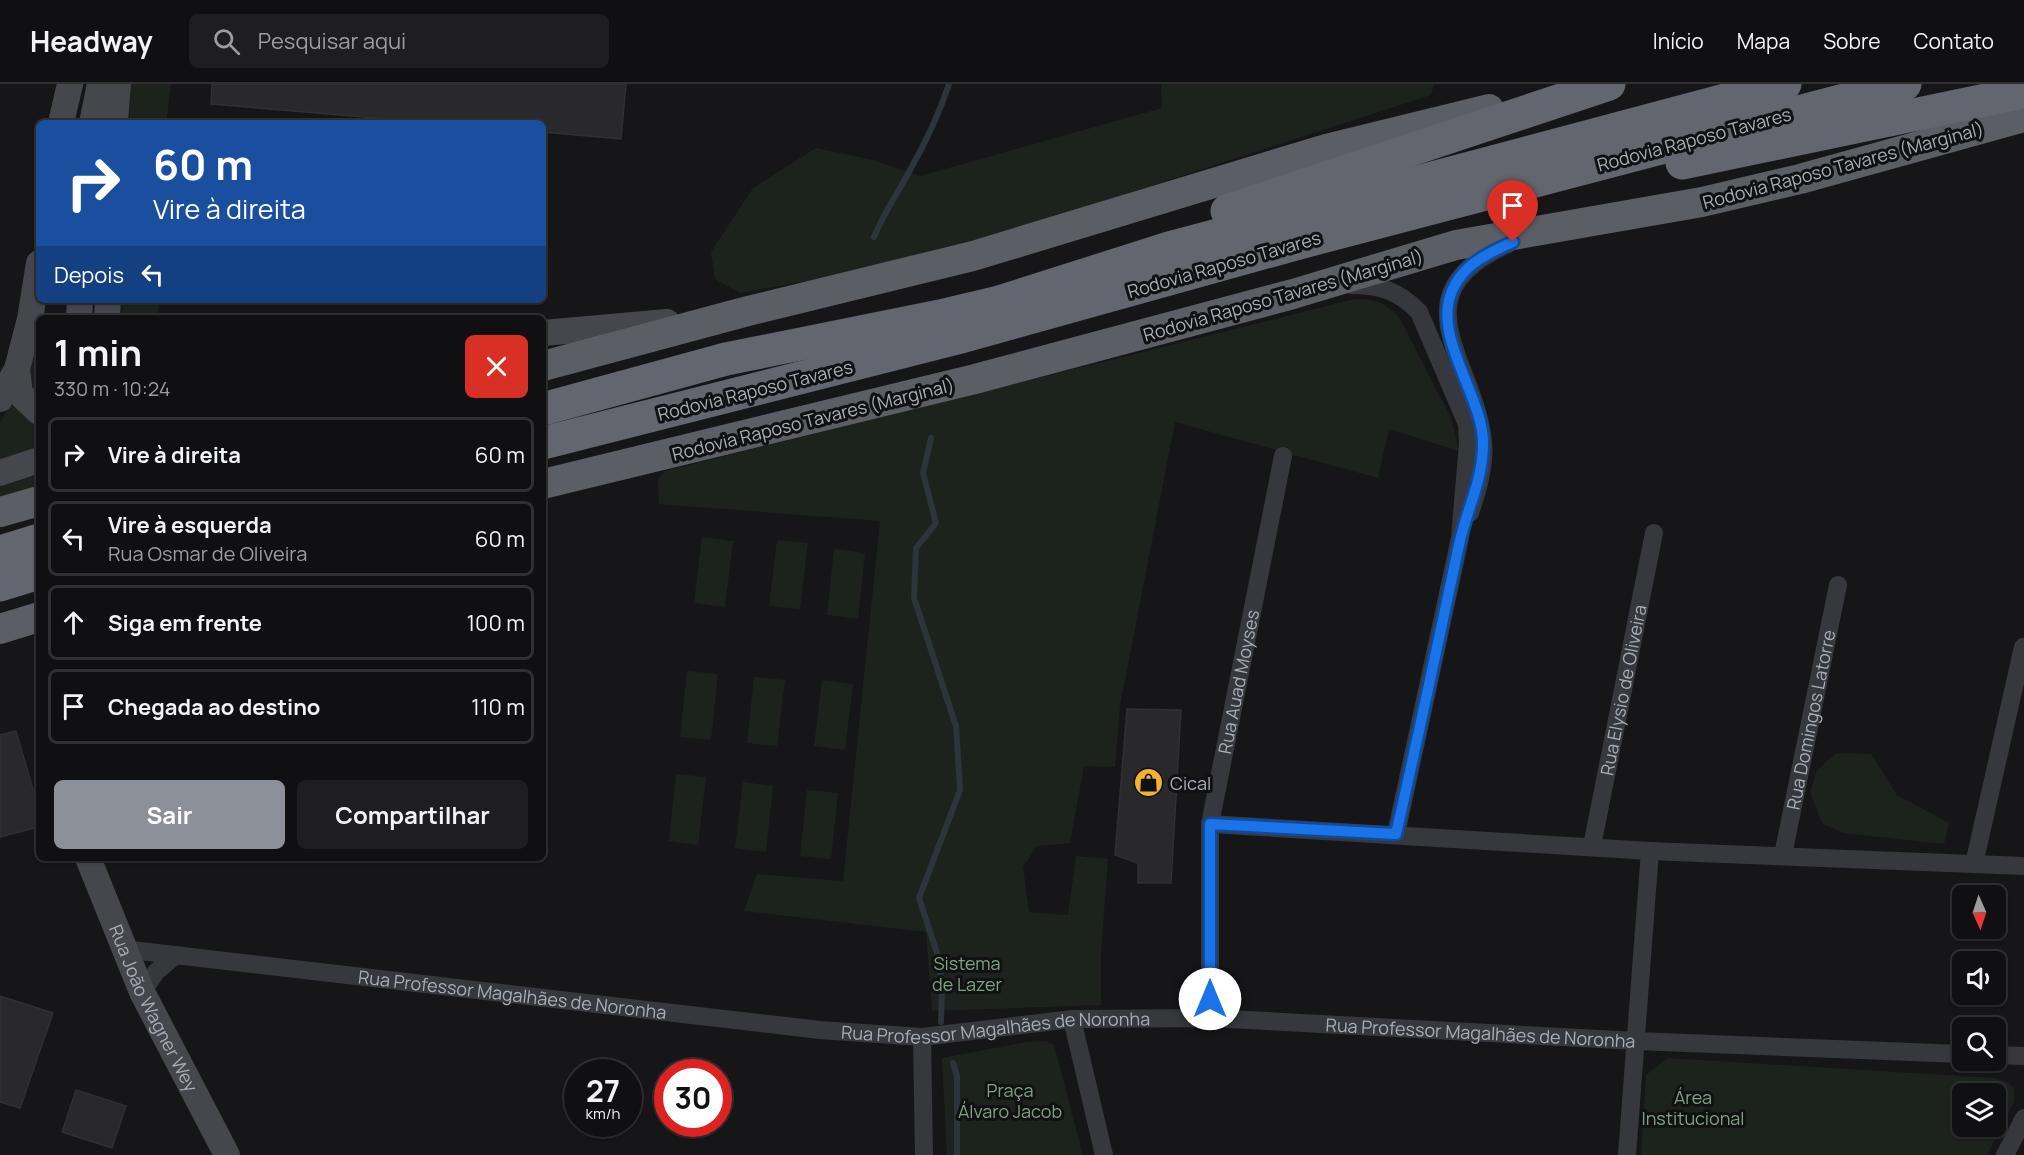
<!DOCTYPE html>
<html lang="pt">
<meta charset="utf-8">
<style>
:root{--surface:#101012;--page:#1e1e20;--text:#f1f3f6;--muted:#9c9d9f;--line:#303032;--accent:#8c9099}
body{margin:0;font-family:Manrope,sans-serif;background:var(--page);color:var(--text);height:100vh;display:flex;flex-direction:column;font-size:22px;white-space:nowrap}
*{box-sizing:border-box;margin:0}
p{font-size:20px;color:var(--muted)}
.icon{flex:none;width:33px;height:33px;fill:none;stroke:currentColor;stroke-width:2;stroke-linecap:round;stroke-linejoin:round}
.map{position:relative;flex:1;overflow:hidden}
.details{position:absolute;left:36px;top:231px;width:510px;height:546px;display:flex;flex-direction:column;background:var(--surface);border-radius:9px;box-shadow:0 2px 4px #0004,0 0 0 2px var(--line)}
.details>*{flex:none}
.guide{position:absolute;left:36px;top:36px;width:510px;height:183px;border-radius:9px;box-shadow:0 2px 4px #0004,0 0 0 2px var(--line);background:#1a4fa0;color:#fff;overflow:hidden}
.needle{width:39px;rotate:177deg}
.buttons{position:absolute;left:1952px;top:801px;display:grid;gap:12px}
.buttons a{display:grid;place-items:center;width:54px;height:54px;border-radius:9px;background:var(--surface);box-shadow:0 2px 4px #0004,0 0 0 2px var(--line);font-size:30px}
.speed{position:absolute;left:564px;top:975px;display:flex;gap:12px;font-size:30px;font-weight:700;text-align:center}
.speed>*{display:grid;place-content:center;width:78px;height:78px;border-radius:50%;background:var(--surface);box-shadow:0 2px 4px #0004,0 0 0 2px var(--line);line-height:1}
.speed small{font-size:15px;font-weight:400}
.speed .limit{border:9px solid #d22;background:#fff;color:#111}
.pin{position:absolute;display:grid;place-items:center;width:51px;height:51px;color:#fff;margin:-62px -26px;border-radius:50% 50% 50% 0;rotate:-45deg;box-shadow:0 0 6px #0007}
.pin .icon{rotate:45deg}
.me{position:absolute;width:66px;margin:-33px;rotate:0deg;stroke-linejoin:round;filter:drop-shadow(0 0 4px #0008)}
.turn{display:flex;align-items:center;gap:21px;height:126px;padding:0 18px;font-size:27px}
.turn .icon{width:78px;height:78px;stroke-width:2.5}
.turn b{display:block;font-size:42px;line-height:51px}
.then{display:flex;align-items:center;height:57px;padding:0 18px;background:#0003;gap:12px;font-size:22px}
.round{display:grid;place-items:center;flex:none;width:63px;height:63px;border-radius:9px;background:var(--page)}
.headline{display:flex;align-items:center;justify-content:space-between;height:102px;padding:0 18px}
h1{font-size:36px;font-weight:700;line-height:45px}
.primary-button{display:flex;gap:12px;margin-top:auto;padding:12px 18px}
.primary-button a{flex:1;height:69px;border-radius:9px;background:var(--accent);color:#fff;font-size:24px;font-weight:700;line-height:69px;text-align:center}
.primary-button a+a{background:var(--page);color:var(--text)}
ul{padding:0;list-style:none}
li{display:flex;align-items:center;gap:18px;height:75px;margin:0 12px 9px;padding:0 6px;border:3px solid var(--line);border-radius:9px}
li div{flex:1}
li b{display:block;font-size:22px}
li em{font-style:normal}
header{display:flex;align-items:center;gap:36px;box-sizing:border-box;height:84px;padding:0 30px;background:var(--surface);border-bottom:2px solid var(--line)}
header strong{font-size:28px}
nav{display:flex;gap:33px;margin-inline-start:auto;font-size:21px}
.search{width:420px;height:54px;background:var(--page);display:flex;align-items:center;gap:15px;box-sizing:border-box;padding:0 21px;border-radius:9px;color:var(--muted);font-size:22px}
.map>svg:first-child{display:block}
</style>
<header>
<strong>Headway</strong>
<div class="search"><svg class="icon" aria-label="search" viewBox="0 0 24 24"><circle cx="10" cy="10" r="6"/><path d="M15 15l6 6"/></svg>Pesquisar aqui</div>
<nav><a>Início</a><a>Mapa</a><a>Sobre</a><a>Contato</a></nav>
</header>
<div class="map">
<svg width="2024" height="1071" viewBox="0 0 2024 1071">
<rect width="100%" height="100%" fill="#161618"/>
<!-- green -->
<g fill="#1c231d" fill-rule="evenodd">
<path d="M131 0H171L166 39H129Z"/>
<path d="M1161 0H1434L1431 11 1015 146 819 195 740 209 715 195 711 168 753 104 816 64 873 76 920 92 1162 24Z"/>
<path d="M1355 215C1375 215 1384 218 1399 233L1451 334 1459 367 1389 345 1378 394 1175 338 1120 622 1115 683 1084 682 1070 759 1037 762 1023 783 1029 828 1068 831 1076 772 1108 775 1101 869V921L932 927 926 848 744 827 757 790 843 797 880 437 659 420 658 395 665 387Z"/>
<path d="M123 216H146V221H159L158 234H122Z"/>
<path d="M39 251V318C22 296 35 275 39 251Z"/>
<path d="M13 316 39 338V362L0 376V339Z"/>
<path d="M39 390V402L0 413V403Z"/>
<path d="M702 453 733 457 725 523 694 519Z"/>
<path d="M777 456 808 459 800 525 769 522Z"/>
<path d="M834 465 865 469 858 535 827 531Z"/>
<path d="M687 587 718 590 711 656 680 653Z"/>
<path d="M754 593 785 596 777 662 747 659Z"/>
<path d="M822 596 853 600 845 666 814 662Z"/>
<path d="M1836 669 1871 670 1897 711 1949 739 1944 760 1843 749 1822 739 1810 708 1817 687Z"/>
<path d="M676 690 706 693 698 761 669 757Z"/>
<path d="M743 698 773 702 766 768 735 764Z"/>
<path d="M807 706 838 709 831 775 800 772Z"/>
<path d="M1046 957 1054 961 1083 1071H947L942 974 1027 958Z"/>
<path d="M1667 974 1994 994 2007 998 2014 1005V1017L1987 1071H1641L1646 991ZM1962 1010H1995V1042H1962Z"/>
</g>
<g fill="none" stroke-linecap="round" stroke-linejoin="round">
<!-- stream -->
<g stroke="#2c353c" stroke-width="6">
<path d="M874 153C884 128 898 109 910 86 926 58 939 30 949 0"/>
<path d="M931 354 923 389 936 439 916 464 914 514 956 642 960 706 919 814 937 869 942 902 941 938"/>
<path d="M953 979 957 992V1071"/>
</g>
</g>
<!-- building -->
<g fill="#29292c" stroke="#303034" stroke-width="1.5">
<path d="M212 0H626L621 55 543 48V39H435L211 20Z"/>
<path d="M1127 625 1181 626 1171 799H1138V779L1115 771Z"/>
<path d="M16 647 39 726V743L0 753V651Z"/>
<path d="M0 912 53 929 20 1024 0 1018Z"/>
<path d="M76 1006 126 1022 112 1064 62 1048Z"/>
</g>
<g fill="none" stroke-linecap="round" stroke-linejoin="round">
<!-- minor -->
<g stroke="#37383d" stroke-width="18">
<path d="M1351 201C1381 201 1399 207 1419 228L1467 340 1468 359 1460 454 1396 750"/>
<path d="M1470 429C1477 409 1486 380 1483 357 1474 276 1395 210 1508 160"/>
<path d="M1210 740 1650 767 2024 782"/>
<path id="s1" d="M1592 762 1654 449"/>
<path id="s2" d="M1783 771 1838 501"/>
<path d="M1974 780 2023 563"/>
<path id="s3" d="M123 865 820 946 922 953 1072 935 1210 934 1637 957 1962 970"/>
<path d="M142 908 156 888 176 871"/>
<path id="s4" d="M1210 934V740L1283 372"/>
<path d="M1072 935 1104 1071"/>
<path d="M922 953 924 1071"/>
<path d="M1995 971 2024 972"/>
<path d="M1627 1071 1650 767"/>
<path d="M2005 1071 2024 1034"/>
</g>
<!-- secondary -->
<g stroke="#45474d" stroke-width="26">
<path d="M61 39 70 0"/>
<path d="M92 39 100 0"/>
<path d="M115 39 118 0"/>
<path d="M79 234 80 216"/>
<path d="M107 234 108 216"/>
<path d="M543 249 667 238"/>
<path d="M17 285 20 310 39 328"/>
<path d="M0 315 17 285 30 235 39 179"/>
<path d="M0 389 39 376"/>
<path id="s5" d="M88 774 142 908 227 1071"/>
</g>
<!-- trunk -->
<g stroke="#5b5e65" stroke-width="30">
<path d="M543 282 748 227 973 172 1326 65 1489 25"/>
<path d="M543 400 975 295 1293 210 1456 161 1702 118 1800 95 2024 33"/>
<path d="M0 428 39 417"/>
<path d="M0 545 39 533"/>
</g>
<!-- motorway -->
<g stroke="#63666e" stroke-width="33">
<path d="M1682 79 2024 8"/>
<path d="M1227 127 1609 0"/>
<path d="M543 325 726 275 940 232 999 218 1169 164 1785 0"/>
<path d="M543 359 957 254 1299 159 1905 0"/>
<path d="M0 468 39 456"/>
<path d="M0 501 39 489"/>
</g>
</g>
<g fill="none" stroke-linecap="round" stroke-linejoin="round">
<defs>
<path id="route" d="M1210 915V740L1396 750C1418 654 1438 558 1459 461 1466 427 1483 397 1483 360 1484 317 1438 260 1449 216 1457 184 1485 170 1513 158"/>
</defs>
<!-- route casing -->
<use href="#route" stroke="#114b97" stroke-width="15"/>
<!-- route -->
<use href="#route" stroke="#1a73e8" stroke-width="10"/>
</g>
<!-- icons -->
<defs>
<symbol id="shop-disc" viewBox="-11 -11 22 22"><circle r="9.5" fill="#f2b134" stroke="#111113"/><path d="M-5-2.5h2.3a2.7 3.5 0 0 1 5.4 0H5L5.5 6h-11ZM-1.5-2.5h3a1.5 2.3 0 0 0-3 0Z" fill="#111"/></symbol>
</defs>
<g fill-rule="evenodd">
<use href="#shop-disc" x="1132" y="682" width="33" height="33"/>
</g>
<g text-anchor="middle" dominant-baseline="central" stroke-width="6" stroke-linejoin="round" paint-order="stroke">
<!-- street labels -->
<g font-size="18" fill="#a8adb8" stroke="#111113">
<text transform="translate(1694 55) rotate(-15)">Rodovia Raposo Tavares</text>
<text transform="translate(1843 81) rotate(-15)">Rodovia Raposo Tavares (Marginal)</text>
<text transform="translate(1224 180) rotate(-16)">Rodovia Raposo Tavares</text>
<text transform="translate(1283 211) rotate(-16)">Rodovia Raposo Tavares (Marginal)</text>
<text transform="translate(755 306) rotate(-14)">Rodovia Raposo Tavares</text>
<text transform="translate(813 335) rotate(-14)">Rodovia Raposo Tavares (Marginal)</text>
<text stroke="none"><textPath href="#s4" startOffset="339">Rua Auad Moyses</textPath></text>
<text stroke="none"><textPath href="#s1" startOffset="159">Rua Elysio de Oliveira</textPath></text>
<text stroke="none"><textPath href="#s2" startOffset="138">Rua Domingos Latorre</textPath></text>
<text stroke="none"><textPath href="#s3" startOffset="392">Rua Professor Magalhães de Noronha</textPath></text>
<text stroke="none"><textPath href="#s5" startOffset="164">Rua João Wagner Wey</textPath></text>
<text stroke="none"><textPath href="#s3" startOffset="878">Rua Professor Magalhães de Noronha</textPath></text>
<text stroke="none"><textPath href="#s3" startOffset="1364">Rua Professor Magalhães de Noronha</textPath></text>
</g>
<!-- poi labels -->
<g font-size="18" fill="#a8adb8" stroke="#111113" text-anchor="start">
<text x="1170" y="699">Cical</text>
</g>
<!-- park labels -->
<g font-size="18" fill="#7fa381" stroke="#111113">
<text x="967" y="879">Sistema<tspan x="967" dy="21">de Lazer</tspan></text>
<text x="1010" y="1006">Praça<tspan x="1010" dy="21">Álvaro Jacob</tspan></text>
<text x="1693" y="1013">Área<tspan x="1693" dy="21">Institucional</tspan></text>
</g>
</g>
</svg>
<div class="buttons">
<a><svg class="needle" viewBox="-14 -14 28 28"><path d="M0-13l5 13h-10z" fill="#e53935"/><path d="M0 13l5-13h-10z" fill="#9c9d9f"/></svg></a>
<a><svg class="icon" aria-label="sound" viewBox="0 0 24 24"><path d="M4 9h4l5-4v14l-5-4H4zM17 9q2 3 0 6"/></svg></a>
<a><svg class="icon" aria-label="search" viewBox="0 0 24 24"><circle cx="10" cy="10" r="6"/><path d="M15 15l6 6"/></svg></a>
<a><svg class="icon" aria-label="layers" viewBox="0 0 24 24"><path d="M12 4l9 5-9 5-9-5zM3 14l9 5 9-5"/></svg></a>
</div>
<div class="speed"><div>27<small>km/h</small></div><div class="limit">30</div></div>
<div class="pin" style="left:1513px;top:158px;background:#d93025"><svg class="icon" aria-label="arrive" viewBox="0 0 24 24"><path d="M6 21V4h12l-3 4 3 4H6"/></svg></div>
<svg class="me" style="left:1210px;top:915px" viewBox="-20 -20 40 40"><circle r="19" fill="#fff"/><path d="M0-13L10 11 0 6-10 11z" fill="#1a73e8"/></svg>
<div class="guide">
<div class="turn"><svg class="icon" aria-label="right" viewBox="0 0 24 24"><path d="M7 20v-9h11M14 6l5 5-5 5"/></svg><div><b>60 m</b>Vire à direita</div></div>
<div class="then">Depois<svg class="icon" aria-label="left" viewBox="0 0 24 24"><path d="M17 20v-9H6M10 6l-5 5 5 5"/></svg></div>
</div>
<section class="details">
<div class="headline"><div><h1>1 min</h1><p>330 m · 10:24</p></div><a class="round" style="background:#d93025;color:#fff"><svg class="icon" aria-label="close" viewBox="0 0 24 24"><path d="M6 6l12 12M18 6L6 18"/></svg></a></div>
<ul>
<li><svg class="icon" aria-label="right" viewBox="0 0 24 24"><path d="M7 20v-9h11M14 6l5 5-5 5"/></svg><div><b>Vire à direita</b></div><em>60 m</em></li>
<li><svg class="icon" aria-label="left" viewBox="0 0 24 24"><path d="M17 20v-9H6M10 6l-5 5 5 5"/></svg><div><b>Vire à esquerda</b><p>Rua Osmar de Oliveira</p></div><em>60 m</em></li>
<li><svg class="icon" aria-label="ahead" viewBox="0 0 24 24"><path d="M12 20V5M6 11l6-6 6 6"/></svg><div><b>Siga em frente</b></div><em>100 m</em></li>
<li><svg class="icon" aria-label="arrive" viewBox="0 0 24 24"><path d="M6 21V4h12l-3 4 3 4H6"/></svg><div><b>Chegada ao destino</b></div><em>110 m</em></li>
</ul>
<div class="primary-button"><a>Sair</a><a>Compartilhar</a></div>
</section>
</div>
